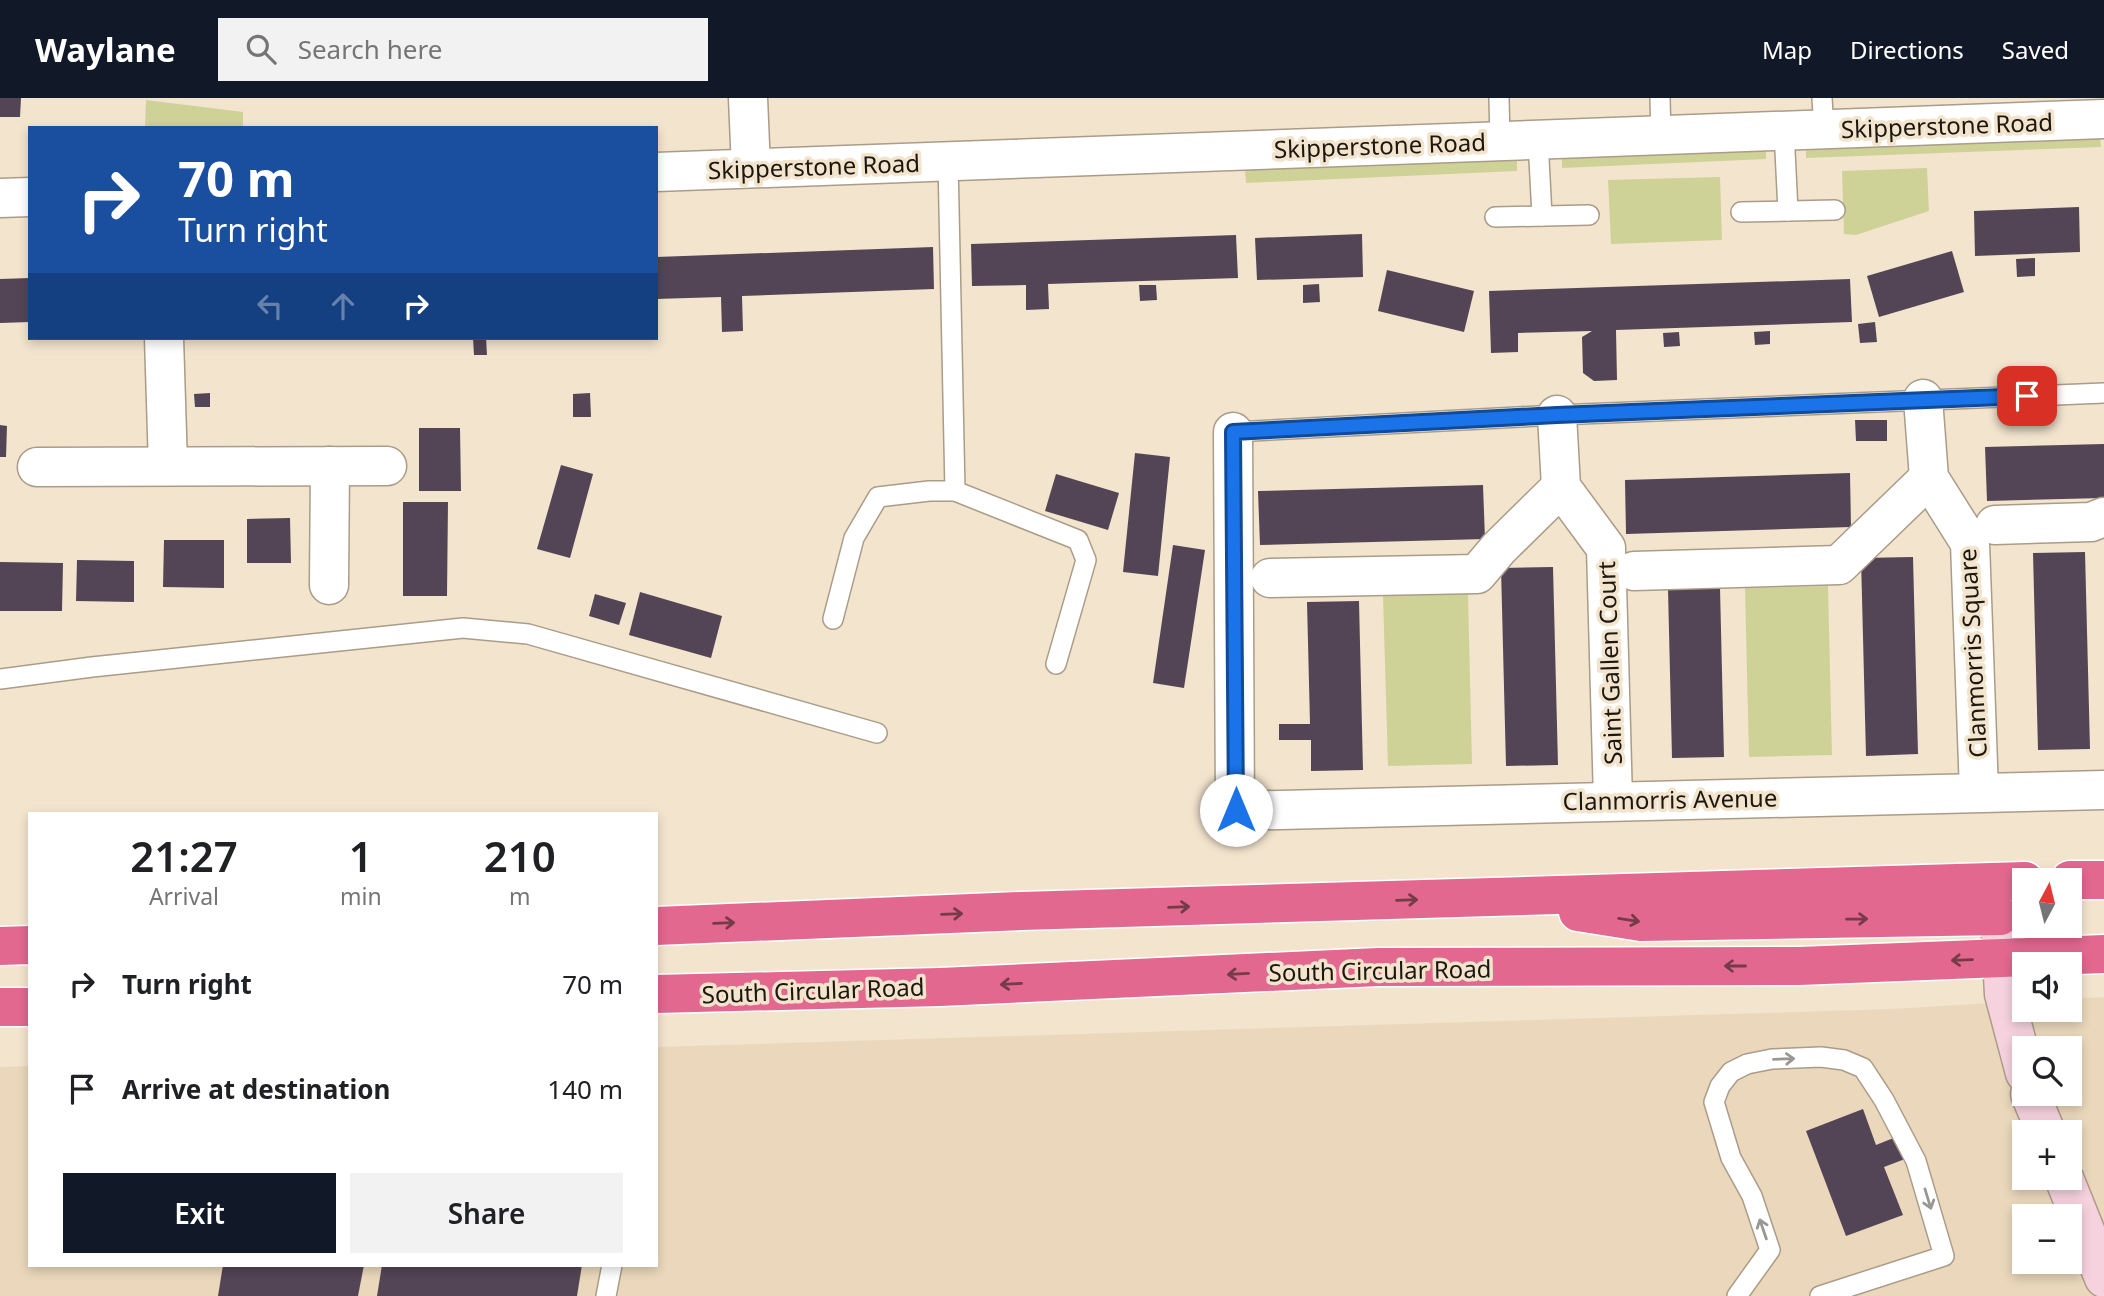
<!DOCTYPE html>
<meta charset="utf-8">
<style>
:root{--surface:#fff;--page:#f2f2f2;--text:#202124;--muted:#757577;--accent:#111827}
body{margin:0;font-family:"Noto Sans",sans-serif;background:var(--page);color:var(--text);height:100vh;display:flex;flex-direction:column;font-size:26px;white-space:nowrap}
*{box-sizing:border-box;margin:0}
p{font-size:23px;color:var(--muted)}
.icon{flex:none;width:38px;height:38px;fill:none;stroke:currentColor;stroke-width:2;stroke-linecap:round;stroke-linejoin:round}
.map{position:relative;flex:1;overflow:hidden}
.drawer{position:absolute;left:28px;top:714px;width:630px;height:455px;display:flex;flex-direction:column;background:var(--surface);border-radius:0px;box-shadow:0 4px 10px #0003}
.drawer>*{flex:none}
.guide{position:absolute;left:28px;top:28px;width:630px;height:214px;border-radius:0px;box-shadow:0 4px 10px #0003;background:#1a4fa0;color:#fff;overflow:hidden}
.needle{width:46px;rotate:7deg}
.fabs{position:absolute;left:2012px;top:770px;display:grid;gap:14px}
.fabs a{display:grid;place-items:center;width:70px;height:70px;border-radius:0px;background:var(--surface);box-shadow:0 4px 10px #0003;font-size:35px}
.pin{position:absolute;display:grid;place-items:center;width:60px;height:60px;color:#fff;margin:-30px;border-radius:14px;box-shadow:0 4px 10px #0006}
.me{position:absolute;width:77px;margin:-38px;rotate:0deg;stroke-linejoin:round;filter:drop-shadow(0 0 5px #0008)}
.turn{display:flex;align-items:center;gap:24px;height:147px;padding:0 35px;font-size:32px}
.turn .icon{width:91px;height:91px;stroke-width:2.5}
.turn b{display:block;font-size:49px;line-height:60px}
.lanes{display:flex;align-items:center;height:66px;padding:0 35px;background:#0003;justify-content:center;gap:35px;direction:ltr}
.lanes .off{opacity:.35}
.eta{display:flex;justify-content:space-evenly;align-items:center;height:119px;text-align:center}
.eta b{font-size:42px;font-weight:600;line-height:49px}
.action{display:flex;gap:14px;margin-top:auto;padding:14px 35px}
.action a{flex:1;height:80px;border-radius:0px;background:var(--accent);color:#fff;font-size:28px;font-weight:600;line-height:80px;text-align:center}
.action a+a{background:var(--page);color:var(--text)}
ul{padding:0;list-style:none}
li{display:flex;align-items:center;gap:21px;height:105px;padding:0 35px}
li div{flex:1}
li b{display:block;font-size:26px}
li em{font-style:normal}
header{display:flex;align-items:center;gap:42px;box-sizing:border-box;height:98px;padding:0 35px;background:var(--accent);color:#fff}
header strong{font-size:33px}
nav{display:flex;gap:38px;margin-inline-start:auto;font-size:24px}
.search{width:490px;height:63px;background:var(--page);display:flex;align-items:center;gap:18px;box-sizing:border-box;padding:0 24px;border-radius:0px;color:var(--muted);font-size:26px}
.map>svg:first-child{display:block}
</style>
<header>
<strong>Waylane</strong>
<div class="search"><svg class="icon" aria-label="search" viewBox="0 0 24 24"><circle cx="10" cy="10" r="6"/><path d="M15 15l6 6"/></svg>Search here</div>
<nav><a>Map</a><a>Directions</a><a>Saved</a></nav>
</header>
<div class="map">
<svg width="2104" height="1198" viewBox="0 0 2104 1198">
<rect width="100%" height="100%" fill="#f3e4ce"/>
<!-- built -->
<path fill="#ebd8bc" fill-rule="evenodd" d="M2104 899V1198H0V969L30 968V1167H656V949L1891 911 2025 903V912H2070V901ZM2025 950H2070V996H2025ZM2025 1034H2070V1080H2025ZM2025 1118H2070V1164H2025Z"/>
<!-- green -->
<g fill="#cfd297">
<path d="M146 2 243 14V30H145Z"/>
<path d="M2100 39 2101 49 1806 60V50Z"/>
<path d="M1766 52V61L1562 70V60Z"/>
<path d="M1517 60V73L1246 85 1245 72Z"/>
<path d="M1927 70 1929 113 1856 137 1844 136 1842 73Z"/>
<path d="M1720 79 1722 142 1611 146 1608 82Z"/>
<path d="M1828 488 1832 657 1749 659 1745 490Z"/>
<path d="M1468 496 1472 666 1388 668 1383 498Z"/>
</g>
<!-- building -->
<g fill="#544556">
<path d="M0 0H21L20 19H0Z"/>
<path d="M2079 109 2080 154 1975 158 1974 113Z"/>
<path d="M1362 136 1363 179 1257 182 1255 140Z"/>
<path d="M1236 137 1238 180 1048 186 1049 211 1026 212V187L972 188 971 146Z"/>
<path d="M933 149 934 191 742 198 743 233 722 234 721 199 656 201V159Z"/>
<path d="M1952 153 1964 194 1879 219 1867 178Z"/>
<path d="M2035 160V178L2017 179 2016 161Z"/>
<path d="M1387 172 1474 193 1464 234 1378 213Z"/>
<path d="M30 180V224L0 225V181Z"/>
<path d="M1850 181 1852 224 1616 232 1617 282 1594 283 1583 275 1582 239 1592 233 1518 235V254L1491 255 1489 193Z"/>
<path d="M1319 186 1320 204 1303 205V187Z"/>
<path d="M1139 187H1156L1157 202 1140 203Z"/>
<path d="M1875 224 1877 244 1860 245 1858 226Z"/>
<path d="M1770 233V246L1755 247 1754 234Z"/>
<path d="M1679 234 1680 248 1664 249 1663 235Z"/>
<path d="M473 240H486L487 257H474Z"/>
<path d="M210 295V309H195L194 296Z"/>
<path d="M590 295 591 319H573V296Z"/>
<path d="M1855 322H1887V343H1856Z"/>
<path d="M0 327 7 328 6 359H0Z"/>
<path d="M419 330H460L461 393H419Z"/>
<path d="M2104 346V400L1987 403 1985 349Z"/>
<path d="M1135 355 1170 359 1158 478 1123 474Z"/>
<path d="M561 367 593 376 570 460 537 451Z"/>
<path d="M1850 375 1851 429 1626 436 1625 382Z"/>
<path d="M1056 376 1119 395 1108 432 1045 413Z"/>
<path d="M1483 387 1485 441 1260 447 1258 393Z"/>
<path d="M403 404H448L447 498H403Z"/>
<path d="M290 420 291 465H247V421Z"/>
<path d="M164 442H224V490L163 489Z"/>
<path d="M1173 447 1205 452 1184 590 1153 585Z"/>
<path d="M2085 454 2090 651 2038 652 2033 455Z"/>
<path d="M1913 459 1918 656 1866 658 1861 460Z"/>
<path d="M77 462 134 463V504L76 503Z"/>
<path d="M0 464 63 465 62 513H0Z"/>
<path d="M1553 469 1558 667 1506 668 1501 470Z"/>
<path d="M1720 490 1724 659 1672 660 1668 491Z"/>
<path d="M640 494 722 518 711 560 629 537Z"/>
<path d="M595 496 626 505 619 527 589 518Z"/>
<path d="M1359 503 1363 672 1311 673V642H1279V626H1310L1307 504Z"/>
<path d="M1863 1011 1876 1047 1896 1039 1905 1061 1884 1069 1903 1117 1846 1138 1806 1033Z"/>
<path d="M223 1167H364L358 1198H218Z"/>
<path d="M382 1167H582L577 1198H377Z"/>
</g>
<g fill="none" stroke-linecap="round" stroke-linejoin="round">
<defs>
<g id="lane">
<path d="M1499 0 1500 43"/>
<path d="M1660 0 1661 38"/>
<path d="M1822 0 1824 32"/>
<path d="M1784 33 1788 113"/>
<path d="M1538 42 1542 118"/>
<path d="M948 63 955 393"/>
<path d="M1741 114 1835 112"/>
<path d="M1495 119 1589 117"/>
<path d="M1233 334 1557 317 2104 295"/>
<path d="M833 521 854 440 878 399 929 393H955L1078 442 1086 462 1056 566"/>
<path d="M0 581 92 569 463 530 528 536 877 635"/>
<path d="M606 1198 612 1167"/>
<path d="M1737 1198 1770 1152 1752 1098 1731 1060 1714 1004 1720 988 1731 974 1747 966 1772 961 1821 959 1844 962 1863 970 1884 1002 1916 1063 1944 1158 1820 1198"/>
</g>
<g id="street">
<path d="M748 0 751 70"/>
<path d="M656 74 2104 21"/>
<path d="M0 100 30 99"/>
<path d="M164 240 168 368"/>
<path d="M1923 301 1929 380 1970 445 1979 694"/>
<path d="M1557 317 1561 389 1606 450 1613 702"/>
<path d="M1233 334 1235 713 2104 692"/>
<path d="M37 369 387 368"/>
<path d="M1995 427 2091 424 2104 419"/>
<path d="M1634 473 1839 467 1929 380"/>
<path d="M1270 480 1477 476 1499 450 1561 389"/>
<path d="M329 487 330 368"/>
</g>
<g id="secondary">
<path d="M1998 786 2004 896 2025 975"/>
<path d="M2030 996 2046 1034"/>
<path d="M2064 1080 2104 1180"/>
</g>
<g id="highway">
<path d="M2070 782H2104"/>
<path d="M1578 814 1641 824 2000 818"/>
<path d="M656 828 1021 813 2025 783"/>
<path d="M0 848 30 847"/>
<path d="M656 896 940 889 1378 869 1799 868 2104 856"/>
<path d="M0 909H30"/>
</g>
</defs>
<!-- lane casing -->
<use href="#lane" stroke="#aa9c88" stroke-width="22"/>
<!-- street casing -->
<use href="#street" stroke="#aa9c88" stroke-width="41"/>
<!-- secondary casing -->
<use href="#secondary" stroke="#aa9c88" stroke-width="41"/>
<!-- highway casing -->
<use href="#highway" stroke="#fff" stroke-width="41"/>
<!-- lane -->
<use href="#lane" stroke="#fff" stroke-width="19"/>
<!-- street -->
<use href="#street" stroke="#fff" stroke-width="38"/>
<!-- secondary -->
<use href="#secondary" stroke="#f6d2de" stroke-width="38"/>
<!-- highway -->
<use href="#highway" stroke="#e26890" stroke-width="38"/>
</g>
<!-- one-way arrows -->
<defs><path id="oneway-shaft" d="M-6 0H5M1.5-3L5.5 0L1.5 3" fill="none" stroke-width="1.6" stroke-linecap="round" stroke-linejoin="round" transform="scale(1.75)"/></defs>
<g stroke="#753b49">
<use href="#oneway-shaft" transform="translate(1407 802) rotate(-2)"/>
<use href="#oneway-shaft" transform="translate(1179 809) rotate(-2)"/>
<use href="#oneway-shaft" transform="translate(952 816) rotate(-2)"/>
<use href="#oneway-shaft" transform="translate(1857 821) rotate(-1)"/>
<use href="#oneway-shaft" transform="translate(1629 822) rotate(9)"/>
<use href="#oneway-shaft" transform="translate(724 825) rotate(-2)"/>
<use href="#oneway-shaft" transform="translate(1962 862) rotate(178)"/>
<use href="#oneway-shaft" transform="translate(1735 868) rotate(180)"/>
<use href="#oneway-shaft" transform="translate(1238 876) rotate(177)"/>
<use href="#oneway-shaft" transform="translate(1011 886) rotate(177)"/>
</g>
<g stroke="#999793">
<use href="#oneway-shaft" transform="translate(1784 961) rotate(-2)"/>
<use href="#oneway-shaft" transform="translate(1928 1101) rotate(73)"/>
<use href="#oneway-shaft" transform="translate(1763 1131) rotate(-109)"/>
</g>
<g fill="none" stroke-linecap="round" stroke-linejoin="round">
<defs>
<path id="route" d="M1236 712 1233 334 1557 317 2027 298"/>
</defs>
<!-- route casing -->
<use href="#route" stroke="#114b97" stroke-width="18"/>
<!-- route -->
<use href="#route" stroke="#1a73e8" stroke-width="12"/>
</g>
<g text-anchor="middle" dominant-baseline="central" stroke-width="7" stroke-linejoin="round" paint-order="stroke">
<!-- street labels -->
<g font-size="24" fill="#1c170f" stroke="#f3e4ce">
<text transform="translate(1947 27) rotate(-2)">Skipperstone Road</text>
<text transform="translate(1380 47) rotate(-2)">Skipperstone Road</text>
<text transform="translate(814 68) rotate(-2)">Skipperstone Road</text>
<text transform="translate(1972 555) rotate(-93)">Clanmorris Square</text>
<text transform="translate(1609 565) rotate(-92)">Saint Gallen Court</text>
<text transform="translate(1670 701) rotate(-1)">Clanmorris Avenue</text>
<text transform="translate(1380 872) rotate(-1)">South Circular Road</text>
<text transform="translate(813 892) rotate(-2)">South Circular Road</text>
</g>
</g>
</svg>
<div class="fabs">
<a><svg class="needle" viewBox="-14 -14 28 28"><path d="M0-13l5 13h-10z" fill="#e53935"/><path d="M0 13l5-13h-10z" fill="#757577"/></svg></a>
<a><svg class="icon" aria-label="sound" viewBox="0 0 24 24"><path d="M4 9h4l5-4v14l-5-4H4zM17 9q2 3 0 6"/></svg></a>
<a><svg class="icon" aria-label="search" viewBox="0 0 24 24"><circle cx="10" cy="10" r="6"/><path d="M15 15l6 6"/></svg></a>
<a>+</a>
<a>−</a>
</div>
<div class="pin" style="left:2027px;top:298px;background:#d93025"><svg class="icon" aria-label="arrive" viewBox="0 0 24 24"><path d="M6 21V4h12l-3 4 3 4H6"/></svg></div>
<svg class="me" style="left:1236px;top:712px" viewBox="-20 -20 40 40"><circle r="19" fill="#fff"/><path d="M0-13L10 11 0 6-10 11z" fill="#1a73e8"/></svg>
<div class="guide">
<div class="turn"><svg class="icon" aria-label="right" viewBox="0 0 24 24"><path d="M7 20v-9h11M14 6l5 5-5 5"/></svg><div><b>70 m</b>Turn right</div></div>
<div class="lanes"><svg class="icon off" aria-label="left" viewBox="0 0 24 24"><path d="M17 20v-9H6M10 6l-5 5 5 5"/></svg><svg class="icon off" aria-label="ahead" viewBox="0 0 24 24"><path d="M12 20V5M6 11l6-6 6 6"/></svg><svg class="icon" aria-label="right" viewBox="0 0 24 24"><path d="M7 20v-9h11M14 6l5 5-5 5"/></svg></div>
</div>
<section class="drawer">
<div class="eta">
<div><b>21:27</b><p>Arrival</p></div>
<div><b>1</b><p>min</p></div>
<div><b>210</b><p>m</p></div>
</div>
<ul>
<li><svg class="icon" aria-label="right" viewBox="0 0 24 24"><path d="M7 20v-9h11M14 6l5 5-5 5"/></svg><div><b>Turn right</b></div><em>70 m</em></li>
<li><svg class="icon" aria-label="arrive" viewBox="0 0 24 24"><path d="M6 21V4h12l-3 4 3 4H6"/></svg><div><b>Arrive at destination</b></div><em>140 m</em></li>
</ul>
<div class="action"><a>Exit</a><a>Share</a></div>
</section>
</div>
